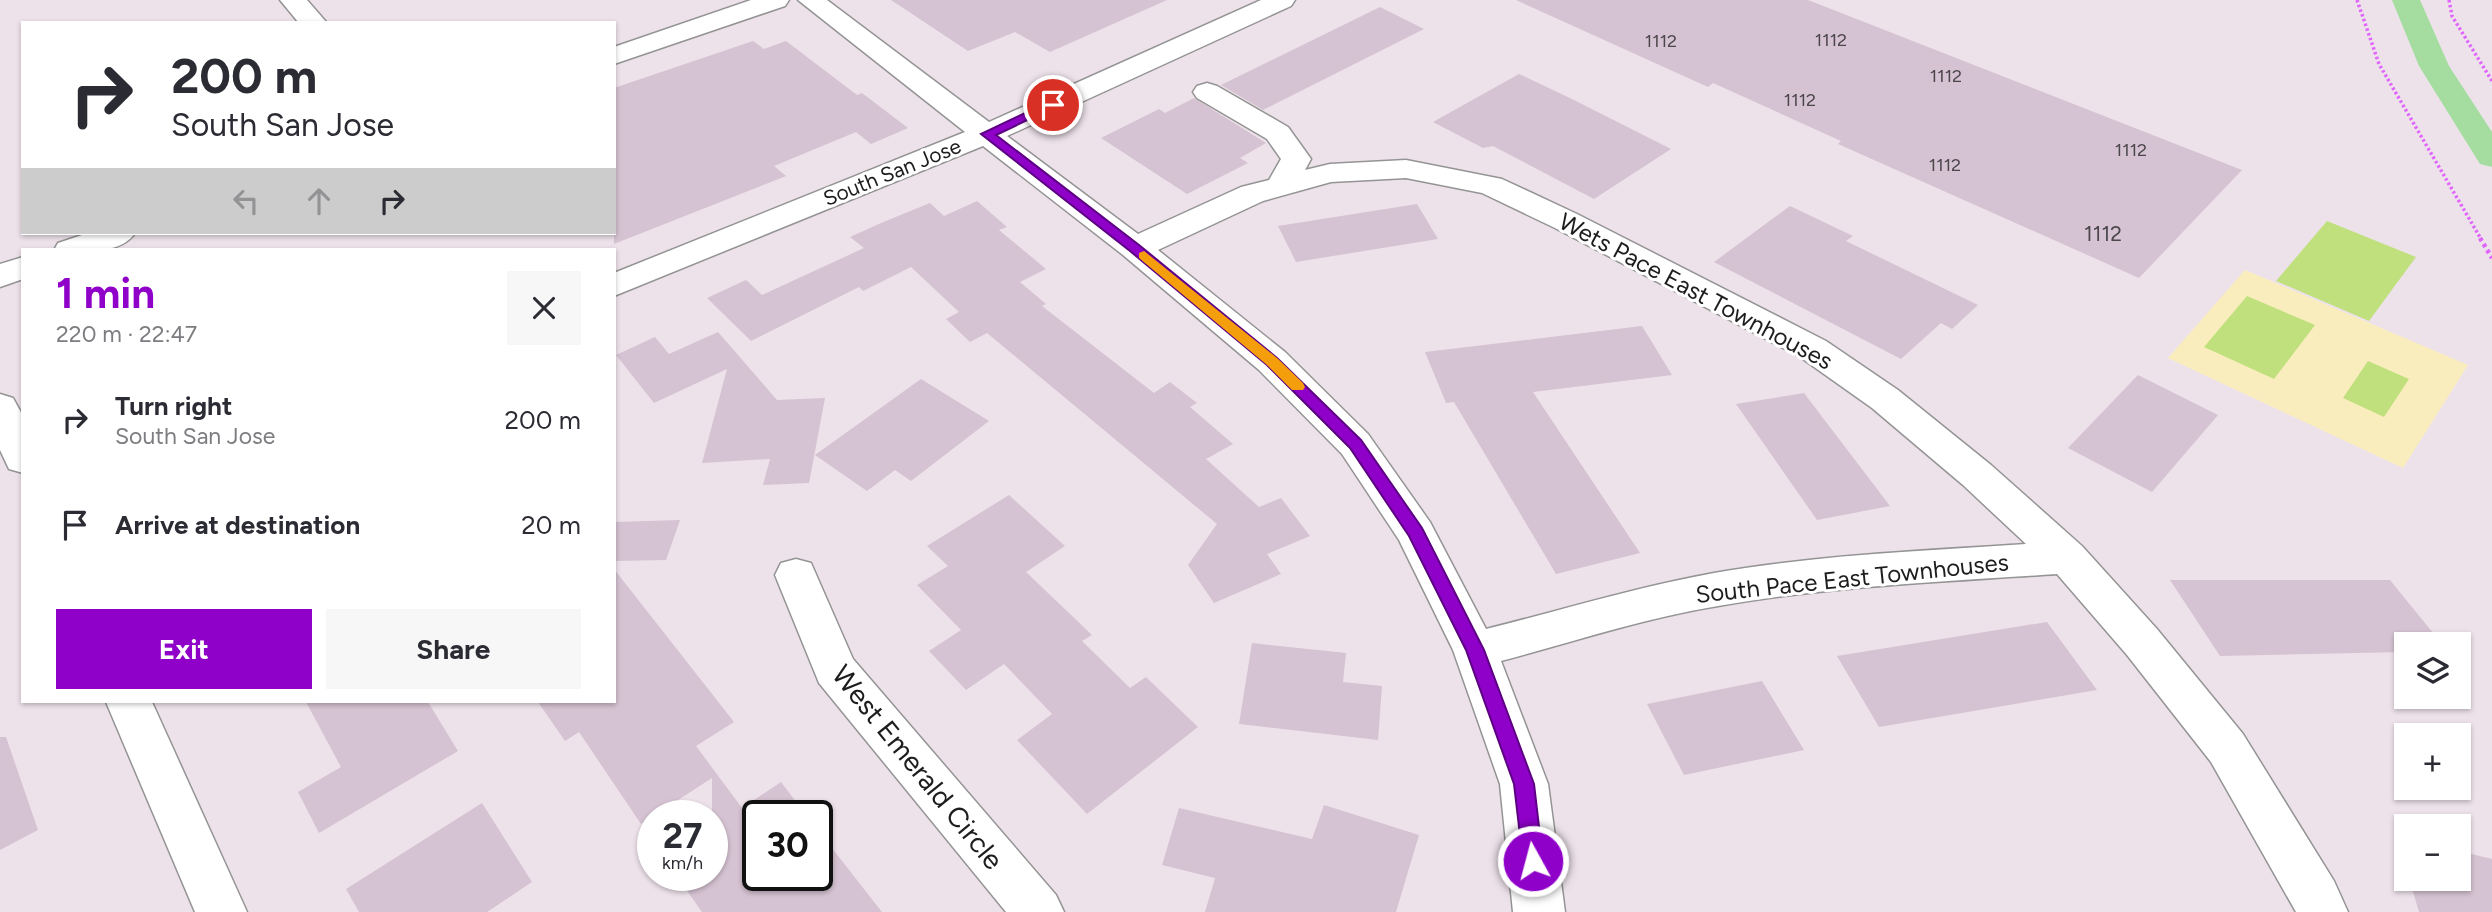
<!DOCTYPE html>
<meta charset="utf-8">
<style>
:root{--surface:#fff;--page:#f7f7f7;--text:#2b2b33;--muted:#7c7c81;--accent:#8f00c9}
body{margin:0;font-family:Figtree,sans-serif;background:var(--page);color:var(--text);height:100vh;display:flex;flex-direction:column;font-size:26px;white-space:nowrap}
*{box-sizing:border-box;margin:0}
p{font-size:23px;color:var(--muted)}
.icon{flex:none;width:38px;height:38px;fill:none;stroke:currentColor;stroke-width:2;stroke-linecap:round;stroke-linejoin:round}
.map{position:relative;flex:1;overflow:hidden}
.panel{position:absolute;left:21px;top:248px;width:595px;height:455px;display:flex;flex-direction:column;background:var(--surface);border-radius:0px;box-shadow:0 2px 5px #0004}
.panel>*{flex:none}
.guide{position:absolute;left:21px;top:21px;width:595px;height:214px;border-radius:0px;box-shadow:0 2px 5px #0004;background:#fff;color:var(--text);overflow:hidden}
.buttons{position:absolute;left:2394px;top:632px;display:grid;gap:14px}
.buttons a{display:grid;place-items:center;width:77px;height:77px;border-radius:0px;background:var(--surface);box-shadow:0 2px 5px #0004;font-size:35px}
.speed{position:absolute;left:637px;top:800px;display:flex;gap:14px;font-size:35px;font-weight:700;text-align:center}
.speed>*{display:grid;place-content:center;width:91px;height:91px;border-radius:50%;background:var(--surface);box-shadow:0 2px 5px #0004;line-height:1}
.speed small{font-size:18px;font-weight:400}
.speed .limit{border:4px solid #111;border-radius:10px;background:#fff;color:#111}
.pin{position:absolute;display:grid;place-items:center;width:60px;height:60px;color:#fff;margin:-30px;border:4px solid #fff;border-radius:50%;box-shadow:0 2px 7px #0007}
.me{position:absolute;width:77px;margin:-38px;rotate:353deg;stroke-linejoin:round;filter:drop-shadow(0 0 5px #0008)}
.turn{display:flex;align-items:center;gap:24px;height:147px;padding:0 35px;font-size:32px}
.turn .icon{width:91px;height:91px;stroke-width:2.5}
.turn b{display:block;font-size:49px;line-height:60px}
.lanes{display:flex;align-items:center;height:66px;padding:0 35px;background:#0003;justify-content:center;gap:35px;direction:ltr}
.lanes .off{opacity:.35}
.round{display:grid;place-items:center;flex:none;width:74px;height:74px;border-radius:0px;background:var(--page)}
.overview{display:flex;align-items:center;justify-content:space-between;height:119px;padding:0 35px}
h1{font-size:42px;font-weight:700;line-height:52px;color:var(--accent)}
.button{display:flex;gap:14px;margin-top:auto;padding:14px 35px}
.button a{flex:1;height:80px;border-radius:0px;background:var(--accent);color:#fff;font-size:28px;font-weight:700;line-height:80px;text-align:center}
.button a+a{background:var(--page);color:var(--text)}
ul{padding:0;list-style:none}
li{display:flex;align-items:center;gap:21px;height:105px;padding:0 35px}
li div{flex:1}
li b{display:block;font-size:26px}
li em{font-style:normal}
.map>svg:first-child{display:block}
</style>
<div class="map">
<svg width="2492" height="912" viewBox="0 0 2492 912">
<rect width="100%" height="100%" fill="#eee2ea"/>
<!-- park -->
<path fill="#faedbd" d="M2245 270 2468 365 2403 468 2168 358Z"/>
<!-- pitch -->
<g fill="#c0e07e">
<path d="M2327 221 2416 257 2369 321 2276 281Z"/>
<path d="M2247 296 2315 325 2274 379 2204 347Z"/>
<path d="M2368 361 2409 379 2384 417 2343 398Z"/>
</g>
<g fill="none" stroke-linecap="round" stroke-linejoin="round">
<!-- canal -->
<path fill="#a5dda1" fill-rule="evenodd" d="M2392 0H2420L2449 66 2492 132V167L2480 164 2419 66Z"/>
</g>
<!-- building -->
<g fill="#d5c2d2">
<path d="M891 0H1167L1050 52 1015 32 968 51Z"/>
<path d="M1516 0H1808L2242 170 2139 278 1838 144 1841 141 1713 83 1708 87Z"/>
<path d="M1380 7 1424 29 1263 110 1221 85Z"/>
<path d="M753 41 764 49 786 41 857 95 862 93 908 128 871 144 856 132 774 166 786 176 614 244V88Z"/>
<path d="M1519 74 1572 99 1671 149 1594 199 1493 146 1483 148 1433 122Z"/>
<path d="M1194 98 1266 143 1240 158 1248 163 1187 194 1101 138 1159 109 1165 113Z"/>
<path d="M977 201 1007 227 999 230 1046 269 1020 282 1046 304 1042 306 1154 393 1170 382 1197 403 1190 407 1233 444 1206 459 1259 507 1281 498 1310 536 1267 554 1281 574 1214 603 1188 565 1217 524 987 333 970 342 946 319 959 312 911 267 863 291 859 287 751 341 707 298 746 280 762 295 864 248 850 237 881 223 930 203 944 216Z"/>
<path d="M1417 204 1438 239 1296 262 1278 226Z"/>
<path d="M1790 206 1853 236 1846 241 1978 305 1952 329 1941 323 1901 359 1714 262Z"/>
<path d="M1642 326 1672 375 1533 392 1640 553 1556 574 1454 402 1446 403 1425 352Z"/>
<path d="M718 332 777 400 825 398 809 483 763 485 770 459 702 463 727 369 654 403 616 355 655 337 669 354Z"/>
<path d="M2138 375 2218 415 2152 492 2068 448Z"/>
<path d="M921 379 989 421 911 481 895 470 867 491 815 455Z"/>
<path d="M1804 393 1890 506 1817 520 1736 404Z"/>
<path d="M1009 495 1065 546 1026 572 1092 635 1082 641 1130 688 1146 677 1198 727 1087 814 1017 740 1052 714 1004 664 966 690 929 651 961 630 917 585 948 566 927 546Z"/>
<path d="M680 520 666 560 614 561V522Z"/>
<path d="M614 569 734 722 696 746 742 808 781 782 807 816H758V875H817V829L882 912H702L676 875H712V778L641 824 579 732 565 741 538 702H614Z"/>
<path d="M2170 580H2390L2442 644H2406V652L2220 656Z"/>
<path d="M2047 622 2097 690 1879 727 1837 656Z"/>
<path d="M1252 643 1346 653 1343 682 1382 686 1378 740 1239 724Z"/>
<path d="M1762 681 1804 750 1684 775 1647 704Z"/>
<path d="M306 702H428L458 751 319 833 298 792 341 767Z"/>
<path d="M0 737H6L38 830 0 850Z"/>
<path d="M482 803 532 882 487 912H359L346 889Z"/>
<path d="M1324 805 1419 835 1396 912H1205L1215 878 1162 865 1179 808 1312 839Z"/>
<path d="M2459 851 2492 859V912H2419L2409 878H2459Z"/>
</g>
<g fill="none" stroke-linecap="round" stroke-linejoin="round">
<defs>
<g id="street">
<path d="M280 0H307L327 23H299Z"/>
<path d="M751 0H789L785 6 614 64V47Z"/>
<path d="M798 0H827L989 122 1261 0H1295L1291 6 1007 136 1138 234 1241 187 1269 180 1281 159 1267 139 1197 98 1193 92 1197 86 1207 83 1217 86 1288 127 1311 159 1305 170 1330 164 1406 160 1502 179 1577 214 1826 341 1898 390 1991 465 2082 546 2157 629 2243 734 2334 881 2348 912H2296L2211 762 2127 655 2057 574C1944 582 1830 586 1718 606 1644 618 1573 642 1501 661L1548 784 1565 912H1513L1500 784 1453 650 1399 540 1342 454 1259 370 1123 255 983 146 614 296V273L965 132ZM1406 178 1482 193 1555 228 1800 357 1872 408 1963 485 2026 544C1922 551 1816 555 1714 573 1637 587 1562 610 1486 629L1430 522 1368 434 1285 352 1158 250 1263 201 1331 182Z"/>
<path d="M88 233H135C120 256 78 251 54 250L58 243Z"/>
<path d="M23 257V279L0 287V264Z"/>
<path d="M0 394 13 398 23 416V473L9 469 0 450Z"/>
<path d="M796 559 811 563 853 659 1056 895 1064 912H1006L819 683 775 575 781 563Z"/>
<path d="M106 702H152L247 912H195Z"/>
</g>
</defs>
<!-- street casing -->
<use href="#street" stroke="#949494" stroke-width="3"/>
<!-- path-far1 -->
<g stroke="#e065fd" stroke-width="3.5" stroke-dasharray="2.5 2.5" stroke-linecap="butt">
<path d="M2357 0 2379 64 2481 239"/>
<path d="M2449 0 2452 16 2492 81"/>
</g>
<!-- path -->
<path stroke="#e065fd" stroke-width="4.5" stroke-dasharray="3.5 3.5" stroke-linecap="butt" d="M2480 238 2492 258"/>
<!-- street -->
<use href="#street" fill="#fff" fill-rule="evenodd"/>
</g>
<!-- route -->
<path fill="#8f00c9" stroke="#5d0083" stroke-width="2" d="M1048 102 1059 105 996 135 1139 245 1277 358 1361 440 1422 528 1484 650 1534 784 1543 861 1540 867 1533 870 1526 867 1523 861 1514 784 1466 650 1409 536 1350 448 1267 365 1130 251 981 134Z"/>
<!-- slow -->
<path fill="#f59e0b" d="M1144 251 1277 358 1303 383 1305 387 1303 390H1292L1267 365 1139 258V253Z"/>
<g text-anchor="middle" dominant-baseline="central" stroke-width="6" stroke-linejoin="round" paint-order="stroke">
<!-- far-number labels -->
<g font-size="18" fill="#4b464a">
<text x="1831" y="40">1112</text>
<text x="1661" y="41">1112</text>
<text x="1946" y="76">1112</text>
<text x="1800" y="100">1112</text>
<text x="2131" y="150">1112</text>
<text x="1945" y="165">1112</text>
</g>
<!-- far-street labels -->
<g font-size="21" fill="#1d1d1d" stroke="#fff">
<text transform="translate(892 172) rotate(-22)">South San Jose</text>
</g>
<!-- number labels -->
<g font-size="21" fill="#4b464a">
<text x="2103" y="233">1112</text>
</g>
<!-- street labels -->
<g font-size="24" fill="#1d1d1d" stroke="#fff">
<text transform="translate(1696 291) rotate(28)">Wets Pace East Townhouses</text>
<text transform="translate(1852 578) rotate(-6)">South Pace East Townhouses</text>
</g>
<!-- near-street labels -->
<g font-size="28" fill="#1d1d1d" stroke="#fff">
<text transform="translate(918 767) rotate(51)">West Emerald Circle</text>
</g>
</g>
</svg>
<div class="buttons">
<a><svg class="icon" aria-label="layers" viewBox="0 0 24 24"><path d="M12 4l9 5-9 5-9-5zM3 14l9 5 9-5"/></svg></a>
<a>+</a>
<a>−</a>
</div>
<div class="speed"><div>27<small>km/h</small></div><div class="limit">30</div></div>
<div class="pin" style="left:1053px;top:105px;background:#d93025"><svg class="icon" aria-label="arrive" viewBox="0 0 24 24"><path d="M6 21V4h12l-3 4 3 4H6"/></svg></div>
<svg class="me" style="left:1533px;top:861px" viewBox="-20 -20 40 40"><circle r="17" fill="#8f00c9" stroke="#fff" stroke-width="3"/><path d="M0-11L8 9 0 5-8 9z" fill="#fff"/></svg>
<div class="guide">
<div class="turn"><svg class="icon" aria-label="right" viewBox="0 0 24 24"><path d="M7 20v-9h11M14 6l5 5-5 5"/></svg><div><b>200 m</b>South San Jose</div></div>
<div class="lanes"><svg class="icon off" aria-label="left" viewBox="0 0 24 24"><path d="M17 20v-9H6M10 6l-5 5 5 5"/></svg><svg class="icon off" aria-label="ahead" viewBox="0 0 24 24"><path d="M12 20V5M6 11l6-6 6 6"/></svg><svg class="icon" aria-label="right" viewBox="0 0 24 24"><path d="M7 20v-9h11M14 6l5 5-5 5"/></svg></div>
</div>
<section class="panel">
<div class="overview"><div><h1>1 min</h1><p>220 m · 22:47</p></div><a class="round"><svg class="icon" aria-label="close" viewBox="0 0 24 24"><path d="M6 6l12 12M18 6L6 18"/></svg></a></div>
<ul>
<li><svg class="icon" aria-label="right" viewBox="0 0 24 24"><path d="M7 20v-9h11M14 6l5 5-5 5"/></svg><div><b>Turn right</b><p>South San Jose</p></div><em>200 m</em></li>
<li><svg class="icon" aria-label="arrive" viewBox="0 0 24 24"><path d="M6 21V4h12l-3 4 3 4H6"/></svg><div><b>Arrive at destination</b></div><em>20 m</em></li>
</ul>
<div class="button"><a>Exit</a><a>Share</a></div>
</section>
</div>
